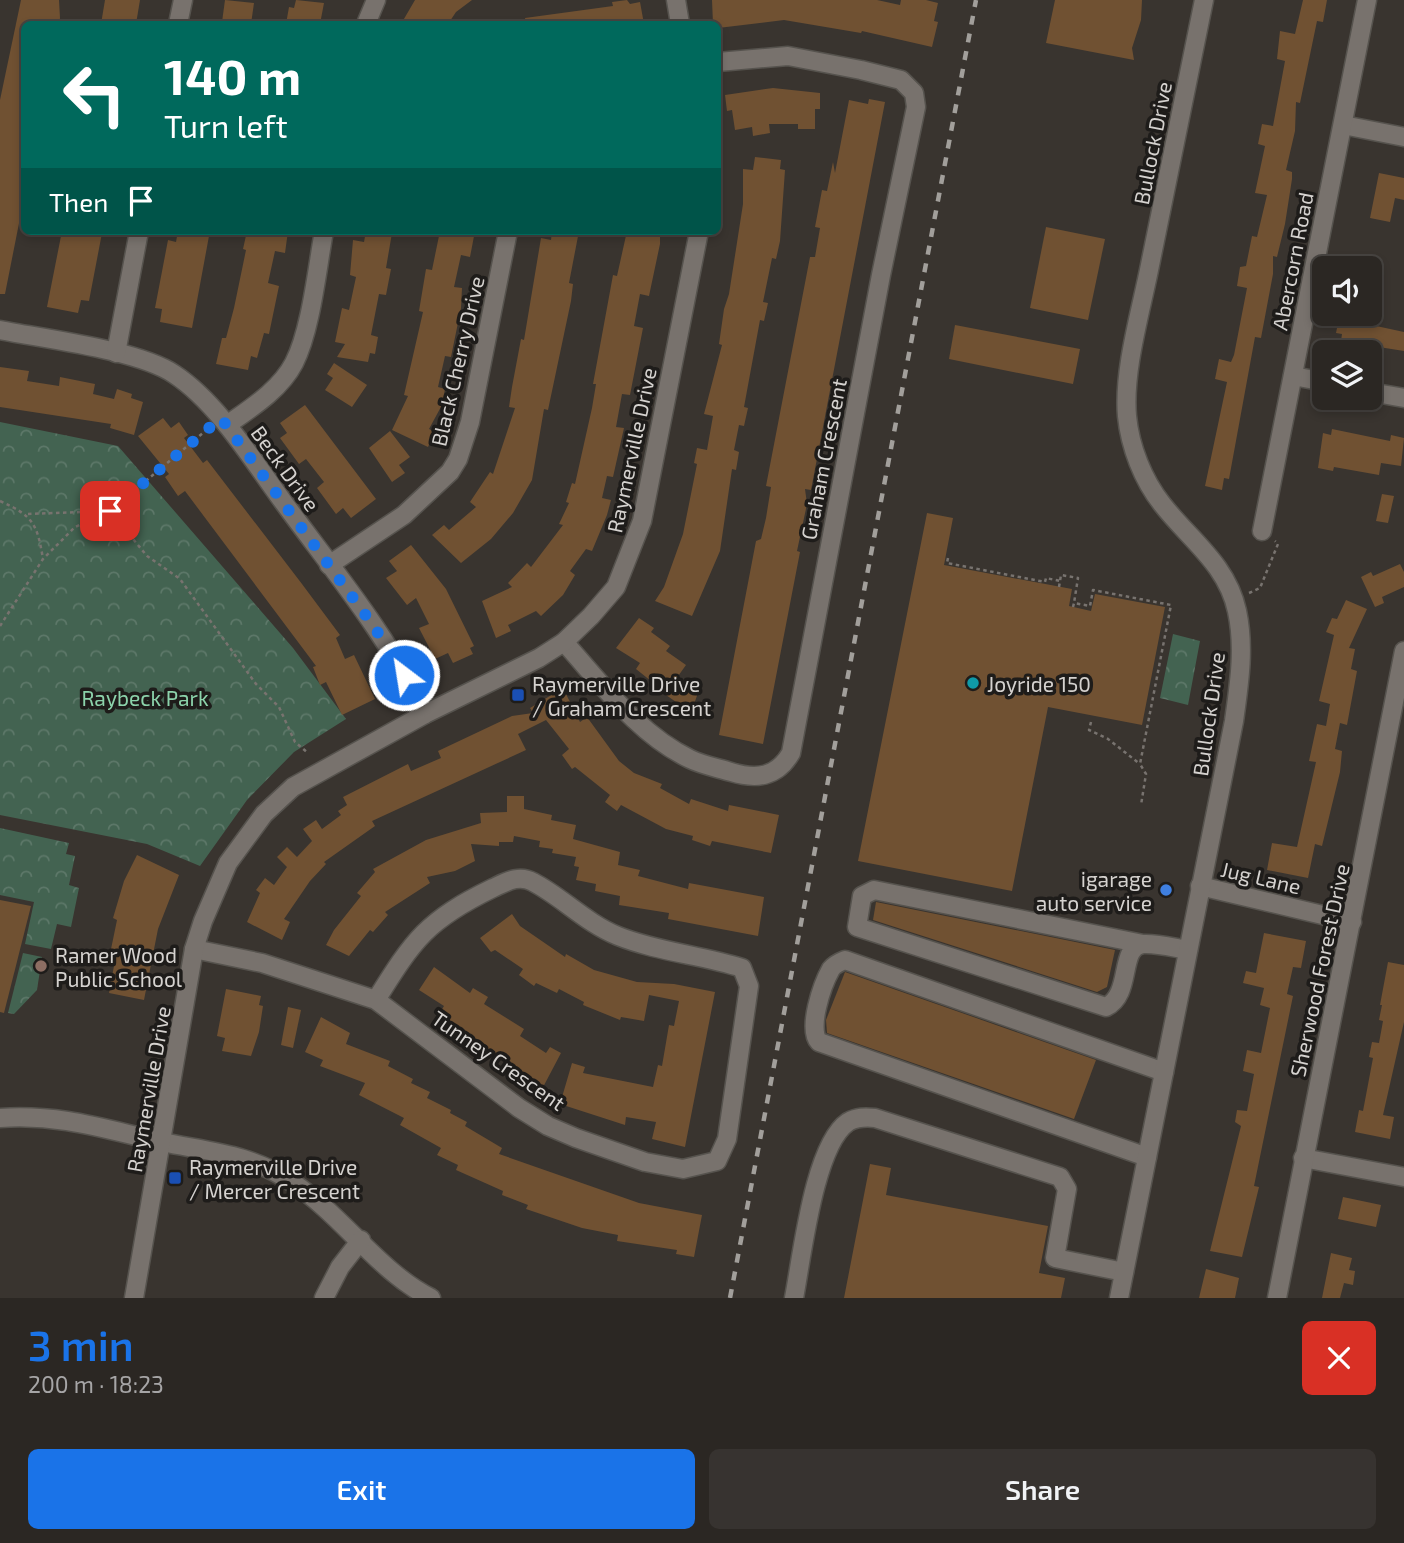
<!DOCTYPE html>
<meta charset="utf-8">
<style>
:root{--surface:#2b2723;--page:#373330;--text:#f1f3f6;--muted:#a6a5a6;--line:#474441;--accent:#1a73e8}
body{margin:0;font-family:"Exo 2",sans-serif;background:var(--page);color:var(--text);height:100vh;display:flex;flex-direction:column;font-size:26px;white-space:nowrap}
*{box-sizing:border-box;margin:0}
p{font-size:23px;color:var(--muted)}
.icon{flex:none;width:38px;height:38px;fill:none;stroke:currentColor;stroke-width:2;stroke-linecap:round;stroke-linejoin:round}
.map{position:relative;height:1298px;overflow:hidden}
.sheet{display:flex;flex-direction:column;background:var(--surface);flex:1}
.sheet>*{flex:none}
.guide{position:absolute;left:21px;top:21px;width:700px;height:214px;border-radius:10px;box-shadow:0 4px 10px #0003,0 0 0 2px var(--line);background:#00695c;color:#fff;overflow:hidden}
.tools{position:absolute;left:1312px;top:256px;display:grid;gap:14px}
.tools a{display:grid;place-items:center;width:70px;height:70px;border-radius:10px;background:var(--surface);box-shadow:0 4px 10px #0003,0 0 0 2px var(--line);font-size:35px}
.pin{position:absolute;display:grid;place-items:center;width:60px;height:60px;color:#fff;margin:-30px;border-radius:14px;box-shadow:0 4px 10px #0006}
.me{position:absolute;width:77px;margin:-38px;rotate:329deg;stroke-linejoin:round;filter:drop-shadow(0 0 5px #0008)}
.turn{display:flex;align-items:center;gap:24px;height:147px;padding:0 28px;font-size:32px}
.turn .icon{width:91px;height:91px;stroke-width:2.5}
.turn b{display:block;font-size:49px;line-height:60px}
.then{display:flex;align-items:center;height:66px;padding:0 28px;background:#0003;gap:14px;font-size:26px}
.round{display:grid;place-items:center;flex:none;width:74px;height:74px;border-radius:10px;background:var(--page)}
.overview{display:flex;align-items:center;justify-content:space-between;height:119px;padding:0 28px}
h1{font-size:42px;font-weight:600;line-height:52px;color:var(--accent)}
.cta{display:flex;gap:14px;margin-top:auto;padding:14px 28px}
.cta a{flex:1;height:80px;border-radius:10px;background:var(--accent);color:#fff;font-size:28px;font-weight:600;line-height:80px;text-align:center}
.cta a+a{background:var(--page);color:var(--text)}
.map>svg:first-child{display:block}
</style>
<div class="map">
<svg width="1404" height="1298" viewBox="0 0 1404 1298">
<defs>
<pattern id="park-crowns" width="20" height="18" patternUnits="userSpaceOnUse" patternTransform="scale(1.75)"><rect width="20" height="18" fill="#436351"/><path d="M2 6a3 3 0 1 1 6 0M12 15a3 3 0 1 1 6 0" fill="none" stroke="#5d7869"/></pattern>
</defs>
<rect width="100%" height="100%" fill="#39342f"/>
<!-- park -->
<g fill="url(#park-crowns)">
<path d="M0 422 118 446 293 648 346 719 294 752 247 800 200 866 147 844 0 815Z"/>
<path d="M1173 634 1200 641 1188 705 1160 698Z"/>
<path d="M0 828 69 843 66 854 75 856 69 885 79 888 71 927 57 924 51 949 25 944 34 902 0 895Z"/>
<path d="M23 953 42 957 37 990 14 1014 8 1013Z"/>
</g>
<!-- building -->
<g fill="#705132">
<path d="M21 0H59L60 18 59 24H24V198L5 294H0V100Z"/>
<path d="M105 0H140L136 24H101Z"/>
<path d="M225 0 254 3 251 24 222 22Z"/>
<path d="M296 0 324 3 320 24H286L289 7 294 8Z"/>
<path d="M415 0H472L456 12 448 24H401Z"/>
<path d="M627 0 630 4 640 2 644 24H526L525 18 613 6 612 2Z"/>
<path d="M712 0H877L900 5 901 0H926L938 3 934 21 938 22 932 47 862 31 861 33 784 20 718 28V24H713Z"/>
<path d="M1055 0H1142L1141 20 1132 48 1134 60 1046 43Z"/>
<path d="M1303 0H1327L1323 22 1317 21 1300 103 1296 102 1295 131 1286 170 1292 172V179L1285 224 1277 257 1273 256V274L1261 338 1255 337 1229 479 1224 478 1222 490 1205 486 1227 382 1215 379 1219 359 1231 362 1234 355 1247 288 1237 286 1240 267 1246 266 1252 236 1257 237 1267 195 1255 193 1265 146 1258 144 1262 124 1273 126 1285 61 1277 59 1280 31 1295 34Z"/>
<path d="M773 88 820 93V109H815V129H798V124H769L770 133 753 136 752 127 735 130 732 110 727 111 725 95Z"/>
<path d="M869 99 885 102 811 490 805 489 807 504 797 551 800 552 763 744 719 735 756 541 761 539 766 518 771 487 766 486 810 257H815L820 228 815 227 822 190 827 191 833 162 835 173 849 100 868 104Z"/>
<path d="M755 157 781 160 780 169 785 170 780 241 776 259 772 258 763 302 768 303 764 321 760 320 744 407 748 408 744 426 739 425 734 450 739 452 736 470 732 469 720 551 692 616 655 601 664 587 683 534 697 464 694 463 697 448 707 450 713 416 704 414 722 345 719 344 724 309 729 294 743 204V169L753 170Z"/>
<path d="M1379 173 1404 178V200L1395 198 1390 222 1370 218Z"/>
<path d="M1046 227 1105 239 1088 320 1030 308Z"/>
<path d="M62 231 102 233 89 301 81 300 78 313 47 307Z"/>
<path d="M178 231 209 236 192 328 160 322 162 309 155 308 168 240 176 242Z"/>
<path d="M247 231H288L285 253 275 251 268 283 279 286 269 334 264 333 257 358 251 356 248 370 216 364 222 338H226L234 308 246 250 243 249Z"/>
<path d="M366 231 392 233 386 268 391 269 386 295 379 294 371 335 378 337 375 354 370 353 368 362 337 357 345 344 335 342 342 308 349 310 356 277 350 275 353 240 364 242Z"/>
<path d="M440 231H475L470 257 461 255 454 287 462 288 461 308 451 357 445 356 438 387 445 389 442 405 429 429 435 432 428 447 392 430 408 396 404 395 423 312 419 311 426 269 432 270Z"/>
<path d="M552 231H579L569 283 573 284 571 301 548 410 544 409 532 480 513 513 491 539 461 563 432 535 444 525 449 530 476 507 470 502 490 472 493 474 515 408 509 407 512 387 521 339 524 340 541 238 551 240Z"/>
<path d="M627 231H660V244L649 296 640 294 634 326 643 328 630 395 622 394 616 427 624 428 613 477 607 476 602 498 611 500 607 515 592 551 586 549 570 571 575 575 563 595 541 616 536 611 508 625 511 631 496 638 482 601 512 587 508 583 527 563 531 567 563 525 559 524 569 503 566 502 572 483 575 484 592 408 596 384H593L613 275 617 276Z"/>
<path d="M1340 313 1368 319 1367 324 1404 332V351L1341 341 1342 334 1336 333Z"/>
<path d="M955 325 1080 349 1073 384 949 359Z"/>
<path d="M334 363 367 385 352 407 325 390 333 378 327 374Z"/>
<path d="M0 367 29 371 27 381 59 386 60 377 95 384 93 394 114 399 117 389 132 394 131 398 143 402 134 435 110 428 111 424 0 407Z"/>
<path d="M305 405 376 499 351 518 343 508 336 514 317 488 324 482 306 459 299 464 280 438 287 433 280 423Z"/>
<path d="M163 418 171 428 179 422 188 435 184 438 203 463 207 460 302 584 340 635 336 638 345 659 354 655 375 699 342 715 326 682 320 685 313 667 316 666 185 491 178 496 165 477 169 474 138 436Z"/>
<path d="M1332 429 1390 441 1391 435 1404 438 1401 466 1381 463 1379 475 1334 467 1333 471 1318 468 1323 433 1331 435Z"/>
<path d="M390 431 410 457 399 465 405 473 392 482 369 448Z"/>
<path d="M1382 494 1394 496 1388 523 1376 521Z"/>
<path d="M927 513 953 518 944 565 1072 589 1069 606 1091 611 1095 594 1165 607 1142 725 1048 707 1012 891 858 861Z"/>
<path d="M411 545 446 589 474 646 470 648 473 654 453 663 448 653 435 659 419 628 429 624 416 598 407 605 386 578 397 571 389 561Z"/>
<path d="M1400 564 1404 572V587L1382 597 1384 603 1375 607 1361 577 1371 572 1373 576Z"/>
<path d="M1346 600 1367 609 1349 648 1355 649 1351 669 1357 671 1347 725 1340 723 1335 749 1342 751 1340 772 1322 846 1315 844 1308 878 1267 870 1272 843 1297 847 1316 762 1309 761 1317 724 1326 726 1330 704 1319 701 1334 635 1326 632 1332 618 1337 619Z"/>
<path d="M639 618 654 628 651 632 670 646 666 651 686 665 676 679 700 687 691 713 674 707 676 702 649 683 651 681 636 669 640 663 616 648Z"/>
<path d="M563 688 580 722 587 717 619 761 634 773 662 784 660 788 689 804 691 799 728 811 729 805 779 815 771 853 712 841 710 846 692 840 693 836 666 829 621 805 617 811 605 802 610 795 575 767 572 769 562 755 569 749 546 720 518 734 526 750 372 821 375 826 324 862 326 864 310 881 284 919 290 922 282 940 247 922 260 893 256 890 265 878 274 885 287 867 277 857 287 847 297 857 312 841 303 829 316 820 322 829 341 815 338 811 347 805 343 797 408 764 411 771 441 758 438 751 512 716 533 713 530 708Z"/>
<path d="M507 796H524V809L552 815 551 820 576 825 573 839 620 852 618 865 640 870 638 876 688 889 689 883 764 897 758 936 668 919 669 913 619 905 620 896 595 891 596 884 576 880 579 867 574 866 576 857 552 853 553 849 539 847 540 841 514 836 513 842H499V846L471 844 475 861 455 871 427 877 430 883 385 912 388 915 373 932 370 930 349 956 326 945 334 930 361 896 357 893 375 872 373 869 426 840 481 823 480 813 507 812Z"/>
<path d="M137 855 179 875 158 929 144 1000 109 993 116 955 110 954 117 920 113 918 124 881Z"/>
<path d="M0 900 31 906 4 1013 0 1012Z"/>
<path d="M876 902 1115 950 1107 987 1097 992 873 920Z"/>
<path d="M512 914 520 926 565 957 566 954 594 970 637 982 674 984 715 992 685 1147 652 1139 656 1122 626 1117 625 1125 560 1104 572 1063 585 1067 583 1073 653 1087 658 1065 662 1066 669 1025 674 1026 679 1001 649 995 644 1021 621 1017 620 1020 583 1005 584 1002 559 989 557 993 536 983 534 986 519 975 523 969 495 950 491 952 480 938Z"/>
<path d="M1264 933 1306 941 1301 968 1293 967 1287 994 1293 996 1254 1186 1259 1187 1242 1257 1210 1251 1241 1126 1235 1122 1237 1110 1247 1111 1254 1074 1243 1071 1247 1050 1261 1053 1270 1008 1260 1005 1264 988 1243 983 1246 971 1256 973Z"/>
<path d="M1388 962 1404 965V1022L1383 1115 1394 1117 1390 1139 1355 1132 1359 1110 1363 1111 1373 1058 1369 1057 1372 1042 1379 1043 1383 1021 1379 1020 1382 1005H1380Z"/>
<path d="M434 967 470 993 473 988 488 997 484 1004 524 1029 520 1036 546 1053 550 1047 561 1053 541 1091 514 1074 516 1069 488 1052 439 1014 444 1006 419 990Z"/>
<path d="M845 972 1096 1060 1074 1119 827 1033 826 1020Z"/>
<path d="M226 989 261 996 259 1005 263 1006 259 1032 251 1056 222 1051 225 1038 217 1036Z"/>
<path d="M288 1007 301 1010 293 1048 281 1045Z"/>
<path d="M321 1017 350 1033 346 1044 390 1061 388 1066 413 1079 411 1083 430 1092 427 1098 451 1110 450 1113 467 1122 465 1126 502 1148 499 1154 639 1203 702 1215 694 1257 676 1254 677 1250 617 1241 618 1235 582 1228 526 1209 528 1205 502 1195 503 1191 456 1170 458 1165 437 1155 441 1148 400 1125 404 1118 359 1095 365 1083 320 1066 323 1060 305 1052Z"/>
<path d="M870 1164 891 1168 886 1195 1048 1226 1039 1273 1065 1278 1061 1298H844Z"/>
<path d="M1343 1197 1381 1205 1376 1227 1338 1219Z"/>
<path d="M1331 1253 1352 1258 1349 1270 1355 1271 1353 1285 1344 1283 1340 1298H1322Z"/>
<path d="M1206 1269 1239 1278 1235 1298H1199Z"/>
</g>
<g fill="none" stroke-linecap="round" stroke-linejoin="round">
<defs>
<g id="minor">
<path d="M676 0 680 24"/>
<path d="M178 24 183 0"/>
<path d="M366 24 376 0"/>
<path d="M1343 125 1404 137"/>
<path d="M0 330C45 339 138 350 174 374 218 403 253 461 284 503 333 570 390 638 425 714"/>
<path d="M116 353 139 231"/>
<path d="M1293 376 1325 382"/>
<path d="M1370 392 1404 398"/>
<path d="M227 425C251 408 280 390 294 363 311 330 317 269 324 231"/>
<path d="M1262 531 1367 0"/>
<path d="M329 565 404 515 450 472 458 459 470 422 508 231"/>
<path d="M564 642C602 684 638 734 690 759 702 765 718 768 731 772 757 780 777 777 791 753L881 275 916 107 914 93 901 80 861 70 788 56 718 62"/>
<path d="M1200 886 1352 922"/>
<path d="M1143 944 874 890 862 896 857 927 1106 1007C1133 994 1118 947 1143 944 1157 943 1175 948 1188 950"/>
<path d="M194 949 262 963 376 1000 519 1108 548 1126 576 1138 645 1162 683 1169 717 1161 727 1139 749 986 742 968C702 955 658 952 618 936 586 923 562 897 533 882 519 874 506 882 493 888 427 920 414 939 376 1000"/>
<path d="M0 1118C62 1114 104 1129 162 1142 210 1152 252 1154 293 1183 342 1215 379 1272 431 1298"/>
<path d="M1147 1157 819 1042C807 1029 822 985 831 969 834 965 840 962 845 960L1164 1072"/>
<path d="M1303 1158 1404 1177"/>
<path d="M134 1298 194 949 203 921 228 863 264 814 293 787 425 714 539 658 564 642 591 616 616 587 642 521 699 231"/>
<path d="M324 1298 340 1267 361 1240"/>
<path d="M794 1298C802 1257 814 1145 848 1122 857 1117 865 1117 875 1118L1060 1177 1067 1189 1055 1258 1124 1272"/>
<path d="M1119 1298 1234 721C1239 685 1245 648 1237 611 1227 564 1189 539 1162 504 1143 480 1130 447 1127 416 1123 370 1141 311 1150 265 1168 177 1186 88 1204 0"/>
<path d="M1277 1298 1404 651"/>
</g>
</defs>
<!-- minor casing -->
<use href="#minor" stroke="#56534e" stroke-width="21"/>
<!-- path -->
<g stroke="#78736f" stroke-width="2.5" stroke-dasharray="3.5 3.5" stroke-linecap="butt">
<path d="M0 501C33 516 37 523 43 559"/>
<path d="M28 514 110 511 147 556 180 579 256 684 279 707 295 742 308 753"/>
<path d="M948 558 947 563 1045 582 1046 578 1060 581"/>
<path d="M1059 587 1061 575 1078 578 1074 603"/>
<path d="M1249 593 1260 588 1278 544 1275 541"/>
<path d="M1073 607 1074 603 1090 606 1093 590 1171 605 1140 764 1146 774 1141 805"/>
<path d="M0 626 43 559 75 527 110 511 210 427"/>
<path d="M1091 722 1089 730 1108 739 1140 764"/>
</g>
<!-- minor -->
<use href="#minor" stroke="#78726d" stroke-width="18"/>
<!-- rail -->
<path stroke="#a29f9b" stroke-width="4.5" stroke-dasharray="9 9" stroke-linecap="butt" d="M730 1298 976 0"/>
</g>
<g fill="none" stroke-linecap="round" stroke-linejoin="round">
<!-- route -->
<path stroke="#1a73e8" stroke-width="12" stroke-dasharray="0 21.6" d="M110 511 221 418 375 628 404 675"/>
</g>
<!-- markers -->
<circle fill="#0f9aa8" stroke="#1e1c1a" stroke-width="2.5" cx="973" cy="683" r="7"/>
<g fill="#1a4fb4" stroke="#1e1c1a" stroke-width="2.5">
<rect x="511" y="688" width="14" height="14" rx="3.5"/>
<rect x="168" y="1171" width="14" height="14" rx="3.5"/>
</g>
<circle fill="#3f7fe0" stroke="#1e1c1a" stroke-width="2.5" cx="1166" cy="890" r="7"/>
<circle fill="#8d6e63" stroke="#1e1c1a" stroke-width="2.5" cx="41" cy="966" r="7"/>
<g text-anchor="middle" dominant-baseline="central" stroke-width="7" stroke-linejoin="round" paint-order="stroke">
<!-- street labels -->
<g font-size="21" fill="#d5d2cf" stroke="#1e1c1a">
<text transform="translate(1152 143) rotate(-79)">Bullock Drive</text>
<text transform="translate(1292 261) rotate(-79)">Abercorn Road</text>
<text transform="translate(457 361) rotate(-77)">Black Cherry Drive</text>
<text transform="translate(631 450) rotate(-78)">Raymerville Drive</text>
<text transform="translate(823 459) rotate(-79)">Graham Crescent</text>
<text transform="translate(286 468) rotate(54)">Beck Drive</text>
<text transform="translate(1208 714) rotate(-82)">Bullock Drive</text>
<text transform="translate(1261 877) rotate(13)">Jug Lane</text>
<text transform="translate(1319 970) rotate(-78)">Sherwood Forest Drive</text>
<text transform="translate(499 1060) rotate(35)">Tunney Crescent</text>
<text transform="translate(148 1089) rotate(-80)">Raymerville Drive</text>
</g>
<!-- poi labels -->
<g font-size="21" fill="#d5d2cf" stroke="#1e1c1a" text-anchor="start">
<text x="532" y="683">Raymerville Drive<tspan x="532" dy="24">/ Graham Crescent</tspan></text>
<text x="987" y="683">Joyride 150</text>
<text x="1152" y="878" text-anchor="end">igarage<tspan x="1152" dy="24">auto service</tspan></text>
<text x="55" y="954">Ramer Wood<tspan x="55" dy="24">Public School</tspan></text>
<text x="189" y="1166">Raymerville Drive<tspan x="189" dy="24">/ Mercer Crescent</tspan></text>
</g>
<!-- park labels -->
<g font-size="21" fill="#8cd3ab" stroke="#1e1c1a">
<text x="145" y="697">Raybeck Park</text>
</g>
</g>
</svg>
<div class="tools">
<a><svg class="icon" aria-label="sound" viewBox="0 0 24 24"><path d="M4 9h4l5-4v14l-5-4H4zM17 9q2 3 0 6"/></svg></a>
<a><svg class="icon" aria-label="layers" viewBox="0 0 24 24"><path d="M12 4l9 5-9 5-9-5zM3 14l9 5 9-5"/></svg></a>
</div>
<div class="pin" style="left:110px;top:511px;background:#d93025"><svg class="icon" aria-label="arrive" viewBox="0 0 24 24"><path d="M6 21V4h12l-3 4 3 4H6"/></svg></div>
<svg class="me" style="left:404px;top:675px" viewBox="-20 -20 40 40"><circle r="17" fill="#1a73e8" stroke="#fff" stroke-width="3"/><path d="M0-11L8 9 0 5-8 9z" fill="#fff"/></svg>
<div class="guide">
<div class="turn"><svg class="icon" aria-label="left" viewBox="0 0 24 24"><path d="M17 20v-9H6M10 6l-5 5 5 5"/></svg><div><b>140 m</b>Turn left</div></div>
<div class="then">Then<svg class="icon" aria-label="arrive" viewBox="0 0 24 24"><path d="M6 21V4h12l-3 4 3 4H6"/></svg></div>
</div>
</div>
<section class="sheet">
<div class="overview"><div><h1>3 min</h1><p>200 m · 18:23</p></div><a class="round" style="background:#d93025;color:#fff"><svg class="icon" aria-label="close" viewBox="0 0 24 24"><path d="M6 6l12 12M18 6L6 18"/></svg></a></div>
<div class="cta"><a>Exit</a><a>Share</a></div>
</section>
